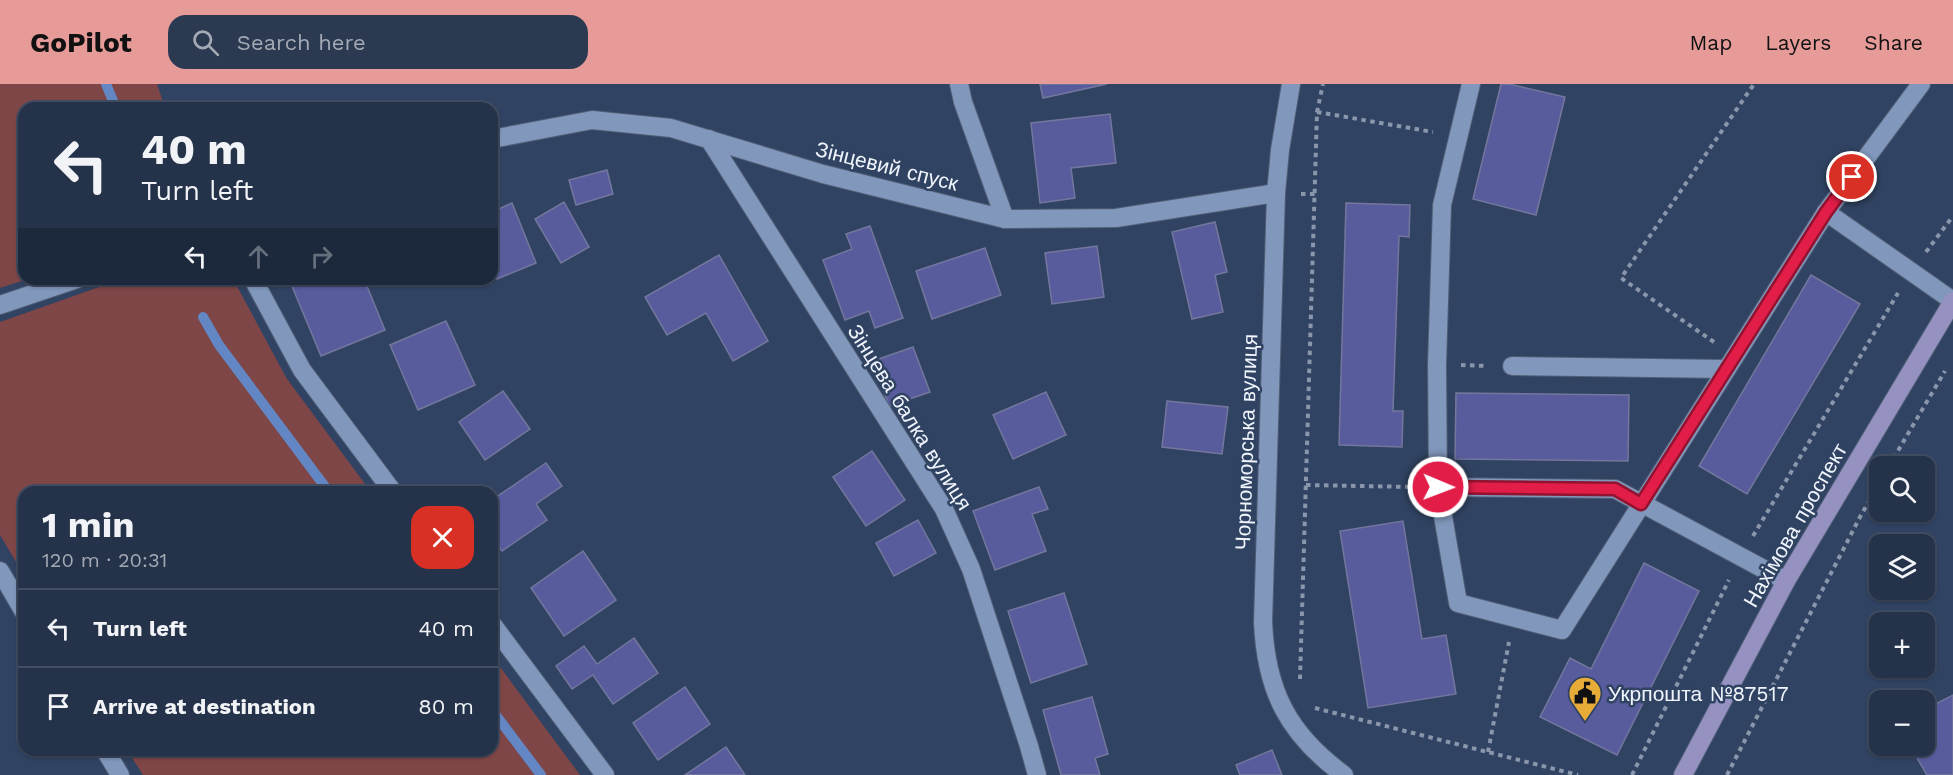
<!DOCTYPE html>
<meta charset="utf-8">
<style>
:root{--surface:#24324a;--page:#2c3a51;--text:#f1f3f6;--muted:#a3aab5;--line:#414d62;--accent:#e69b98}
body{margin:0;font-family:"Work Sans",sans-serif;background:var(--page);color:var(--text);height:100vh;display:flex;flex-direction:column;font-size:22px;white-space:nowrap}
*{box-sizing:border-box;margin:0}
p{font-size:20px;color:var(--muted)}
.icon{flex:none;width:33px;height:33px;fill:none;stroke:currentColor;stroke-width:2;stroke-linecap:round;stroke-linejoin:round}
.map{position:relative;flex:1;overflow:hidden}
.panel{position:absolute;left:18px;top:402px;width:480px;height:270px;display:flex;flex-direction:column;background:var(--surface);border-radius:18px;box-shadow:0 2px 4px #0004,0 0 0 2px var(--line)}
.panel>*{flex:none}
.banner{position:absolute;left:18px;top:18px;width:480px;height:183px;border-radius:18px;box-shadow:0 2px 4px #0004,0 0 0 2px var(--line);background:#24324a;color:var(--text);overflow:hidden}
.buttons{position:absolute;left:1869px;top:372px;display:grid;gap:12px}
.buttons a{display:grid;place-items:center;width:66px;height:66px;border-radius:12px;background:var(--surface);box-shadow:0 2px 4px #0004,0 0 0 2px var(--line);font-size:30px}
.pin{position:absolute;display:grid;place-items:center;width:51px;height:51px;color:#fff;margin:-26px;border:3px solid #fff;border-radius:50%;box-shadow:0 2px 6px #0007}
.me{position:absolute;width:66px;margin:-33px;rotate:91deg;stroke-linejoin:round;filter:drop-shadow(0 0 4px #0008)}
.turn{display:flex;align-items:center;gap:21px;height:126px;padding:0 24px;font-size:27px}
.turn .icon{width:78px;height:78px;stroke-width:2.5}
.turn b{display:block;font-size:42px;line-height:51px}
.lanes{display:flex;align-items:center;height:57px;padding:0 24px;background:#0003;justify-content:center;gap:30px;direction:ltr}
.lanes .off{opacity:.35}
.round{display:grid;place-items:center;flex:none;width:63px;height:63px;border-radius:18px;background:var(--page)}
.headline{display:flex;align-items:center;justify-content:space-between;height:102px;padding:0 24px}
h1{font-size:36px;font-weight:700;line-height:45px}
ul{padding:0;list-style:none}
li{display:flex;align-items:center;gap:18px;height:78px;padding:0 24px;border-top:2px solid var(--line)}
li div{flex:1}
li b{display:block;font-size:22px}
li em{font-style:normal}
header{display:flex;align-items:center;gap:36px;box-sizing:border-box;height:84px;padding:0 30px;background:var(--accent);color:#111}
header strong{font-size:28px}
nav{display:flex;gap:33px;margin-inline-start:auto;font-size:21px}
.search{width:420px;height:54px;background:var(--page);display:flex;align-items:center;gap:15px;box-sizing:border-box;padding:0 21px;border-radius:18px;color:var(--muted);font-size:22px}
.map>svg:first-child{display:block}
</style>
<header>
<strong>GoPilot</strong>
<div class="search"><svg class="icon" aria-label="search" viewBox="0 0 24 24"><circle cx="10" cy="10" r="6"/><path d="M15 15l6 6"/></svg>Search here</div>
<nav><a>Map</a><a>Layers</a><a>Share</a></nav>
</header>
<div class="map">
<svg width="1953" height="691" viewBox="0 0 1953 691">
<rect width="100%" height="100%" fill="#304362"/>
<!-- green -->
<g fill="#7f4647">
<path d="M0 0H157L165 24H24V195H28L0 204Z"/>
<path d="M122 195H233L287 295 371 408H24V491L0 451V238Z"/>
<path d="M492 572 580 691H143L127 666H492Z"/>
</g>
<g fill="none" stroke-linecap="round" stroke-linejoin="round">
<!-- stream -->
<g stroke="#6287c4" stroke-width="10">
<path d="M106 0 116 24"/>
<path d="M203 233 219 261 329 408"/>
<path d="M492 626 541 691"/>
</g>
</g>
<!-- building -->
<g fill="#585c9c" stroke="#73779d" stroke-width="1.5">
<path d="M1040 0H1107L1043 14Z"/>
<path d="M1501 0H1509L1565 13 1536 131 1473 115Z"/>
<path d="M1110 30 1116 79 1071 84 1075 114 1040 119 1031 39Z"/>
<path d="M607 86 613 110 576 121 569 96Z"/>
<path d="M564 118 589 163 561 179 535 135Z"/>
<path d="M512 119 536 179 497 195 492 182V128Z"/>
<path d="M1346 119 1410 121 1409 153 1399 152 1393 327H1403L1402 363 1339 361Z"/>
<path d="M1215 138 1227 188 1215 191 1223 228 1192 235 1172 148Z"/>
<path d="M870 142 903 234 875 244 869 227 845 236 823 176 852 165 846 150Z"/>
<path d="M1097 162 1104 213 1052 220 1045 169Z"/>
<path d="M985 164 1001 211 932 235 916 187Z"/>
<path d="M719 171 768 257 733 277 706 229 667 251 645 213Z"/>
<path d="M1811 191 1860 220 1747 410 1699 382Z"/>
<path d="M289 195H364L385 246 321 272Z"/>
<path d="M446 237 475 301 418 326 390 261Z"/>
<path d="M913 263 930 308 889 322 873 277Z"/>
<path d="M503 307 530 345 485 376 459 338Z"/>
<path d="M1046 308 1066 351 1013 375 993 331Z"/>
<path d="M1456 309 1629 311 1628 377 1455 375Z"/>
<path d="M1167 317 1228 323 1222 370 1162 363Z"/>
<path d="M872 367 905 416 866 442 833 393Z"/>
<path d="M546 379 562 402 536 420 547 436 502 467 492 452V416Z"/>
<path d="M1039 403 1048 425 1032 430 1046 467 995 486 973 427Z"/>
<path d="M918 436 936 469 894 492 876 459Z"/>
<path d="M1403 437 1422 555 1446 551 1456 610 1368 624 1340 447Z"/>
<path d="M583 467 616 516 564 552 531 504Z"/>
<path d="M1644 479 1699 507 1617 671 1540 633 1570 574 1591 585Z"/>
<path d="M1064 509 1087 580 1031 599 1008 527Z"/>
<path d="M634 554 658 589 613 620 593 591 572 605 556 582 584 562 597 580Z"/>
<path d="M685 603 710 640 658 676 633 639Z"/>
<path d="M1953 611V691H1927L1910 662H1924V626Z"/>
<path d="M1092 613 1108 670 1095 674 1100 691H1061L1043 626Z"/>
<path d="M726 663 745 691H685Z"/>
<path d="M1272 666 1282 691H1240L1236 681Z"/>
</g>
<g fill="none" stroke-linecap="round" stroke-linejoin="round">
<defs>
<g id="service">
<path d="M1471 0 1442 121 1437 281 1438 403 1458 519 1562 546 1826 128 1921 0"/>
<path d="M1826 128 1953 217"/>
<path d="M1512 282 1726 285"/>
<path d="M1438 403 1615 405 1786 497"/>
</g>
<g id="minor">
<path d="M959 0 963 18 1005 135"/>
<path d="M1291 0 1280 66 1276 109 1263 538C1266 607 1288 650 1344 691"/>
<path d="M492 55 592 36 671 44 823 90 1005 135 1116 134 1276 109"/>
<path d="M709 55 944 425 971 485 1029 662 1037 691"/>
<path d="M253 195 302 286 393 408"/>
<path d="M0 221 77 195"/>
<path d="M0 487 24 528"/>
<path d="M492 540 605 691"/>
<path d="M105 666 120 691"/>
</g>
<path id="secondary" d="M1683 691 1786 497 1953 217"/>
</defs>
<!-- service casing -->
<use href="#service" stroke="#505e76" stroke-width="20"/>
<!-- minor casing -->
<use href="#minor" stroke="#505e76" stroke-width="20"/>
<!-- secondary casing -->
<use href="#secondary" stroke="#505e76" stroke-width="20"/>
<!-- path -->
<g stroke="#8a96ab" stroke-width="4" stroke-dasharray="4.5 4.5" stroke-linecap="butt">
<path d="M1317 28 1433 48"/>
<path d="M1301 110H1315"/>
<path d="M1926 168 1953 132"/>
<path d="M1714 258 1621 194 1754 0"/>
<path d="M1461 281 1487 282"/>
<path d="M1889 382 1945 287"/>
<path d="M1306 401 1413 403"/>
<path d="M1753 452 1898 209"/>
<path d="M1300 595 1317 28 1323 0"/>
<path d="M1315 624 1578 691"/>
<path d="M1488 668 1509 558"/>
<path d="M1632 691 1729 496"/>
<path d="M1727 691 1861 431 1880 399"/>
</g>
<!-- service -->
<use href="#service" stroke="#8197bb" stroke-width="18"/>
<!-- minor -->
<use href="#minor" stroke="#8197bb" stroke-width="18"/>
<!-- secondary -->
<use href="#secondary" stroke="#9592c2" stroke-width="18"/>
</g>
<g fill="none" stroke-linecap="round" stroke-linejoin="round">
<defs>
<path id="route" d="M1438 403 1615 405 1641 420 1826 128 1852 93"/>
</defs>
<!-- route casing -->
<use href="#route" stroke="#92132f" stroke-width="15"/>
<!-- route -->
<use href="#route" stroke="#e11d48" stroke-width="10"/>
</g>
<!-- icons -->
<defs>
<symbol id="civic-pin" viewBox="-11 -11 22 30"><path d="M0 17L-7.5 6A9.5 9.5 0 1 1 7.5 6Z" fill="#e7ac37" stroke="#304362"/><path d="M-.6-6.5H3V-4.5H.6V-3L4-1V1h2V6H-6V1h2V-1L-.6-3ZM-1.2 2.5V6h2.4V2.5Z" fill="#111"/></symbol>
</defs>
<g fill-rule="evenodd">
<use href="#civic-pin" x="1566" y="590" width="38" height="52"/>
</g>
<g text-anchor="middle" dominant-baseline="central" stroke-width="5" stroke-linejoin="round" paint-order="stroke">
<!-- street labels -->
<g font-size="21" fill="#f0f5fd" stroke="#304362">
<text transform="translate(887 82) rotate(14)">Зінцевий спуск</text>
<text transform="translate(910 333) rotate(58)">Зінцева балка вулиця</text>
<text transform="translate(1246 358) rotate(-88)">Чорноморська вулиця</text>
<text transform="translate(1795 441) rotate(-60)">Нахімова проспект</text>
</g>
<!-- poi labels -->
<g font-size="21" fill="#f0f5fd" stroke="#304362" text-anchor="start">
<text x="1608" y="609">Укрпошта №87517</text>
</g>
</g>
</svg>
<div class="buttons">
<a><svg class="icon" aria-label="search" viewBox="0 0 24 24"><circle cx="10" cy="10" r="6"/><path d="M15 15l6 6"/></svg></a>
<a><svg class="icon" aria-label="layers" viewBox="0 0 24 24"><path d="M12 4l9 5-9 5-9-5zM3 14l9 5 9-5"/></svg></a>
<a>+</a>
<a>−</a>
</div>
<div class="pin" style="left:1852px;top:93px;background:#d93025"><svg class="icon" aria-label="arrive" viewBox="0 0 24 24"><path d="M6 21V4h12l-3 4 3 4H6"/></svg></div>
<svg class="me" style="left:1438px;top:403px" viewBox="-20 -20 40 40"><circle r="17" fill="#e11d48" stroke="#fff" stroke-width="3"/><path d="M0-11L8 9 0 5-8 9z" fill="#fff"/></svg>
<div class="banner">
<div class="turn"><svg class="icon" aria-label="left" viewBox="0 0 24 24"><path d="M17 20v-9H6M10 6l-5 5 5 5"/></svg><div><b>40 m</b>Turn left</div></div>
<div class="lanes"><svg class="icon" aria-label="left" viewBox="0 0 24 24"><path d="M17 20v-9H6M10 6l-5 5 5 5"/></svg><svg class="icon off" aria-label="ahead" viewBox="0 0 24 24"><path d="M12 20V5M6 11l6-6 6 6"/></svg><svg class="icon off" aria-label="right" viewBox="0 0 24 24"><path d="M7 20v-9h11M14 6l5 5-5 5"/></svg></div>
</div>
<section class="panel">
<div class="headline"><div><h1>1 min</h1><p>120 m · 20:31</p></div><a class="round" style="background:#d93025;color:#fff"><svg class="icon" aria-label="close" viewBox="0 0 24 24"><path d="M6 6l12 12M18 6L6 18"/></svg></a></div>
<ul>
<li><svg class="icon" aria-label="left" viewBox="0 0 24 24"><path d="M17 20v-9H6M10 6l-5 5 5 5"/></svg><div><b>Turn left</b></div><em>40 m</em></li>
<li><svg class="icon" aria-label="arrive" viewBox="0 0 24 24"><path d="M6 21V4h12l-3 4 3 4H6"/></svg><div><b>Arrive at destination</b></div><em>80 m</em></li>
</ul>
</section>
</div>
